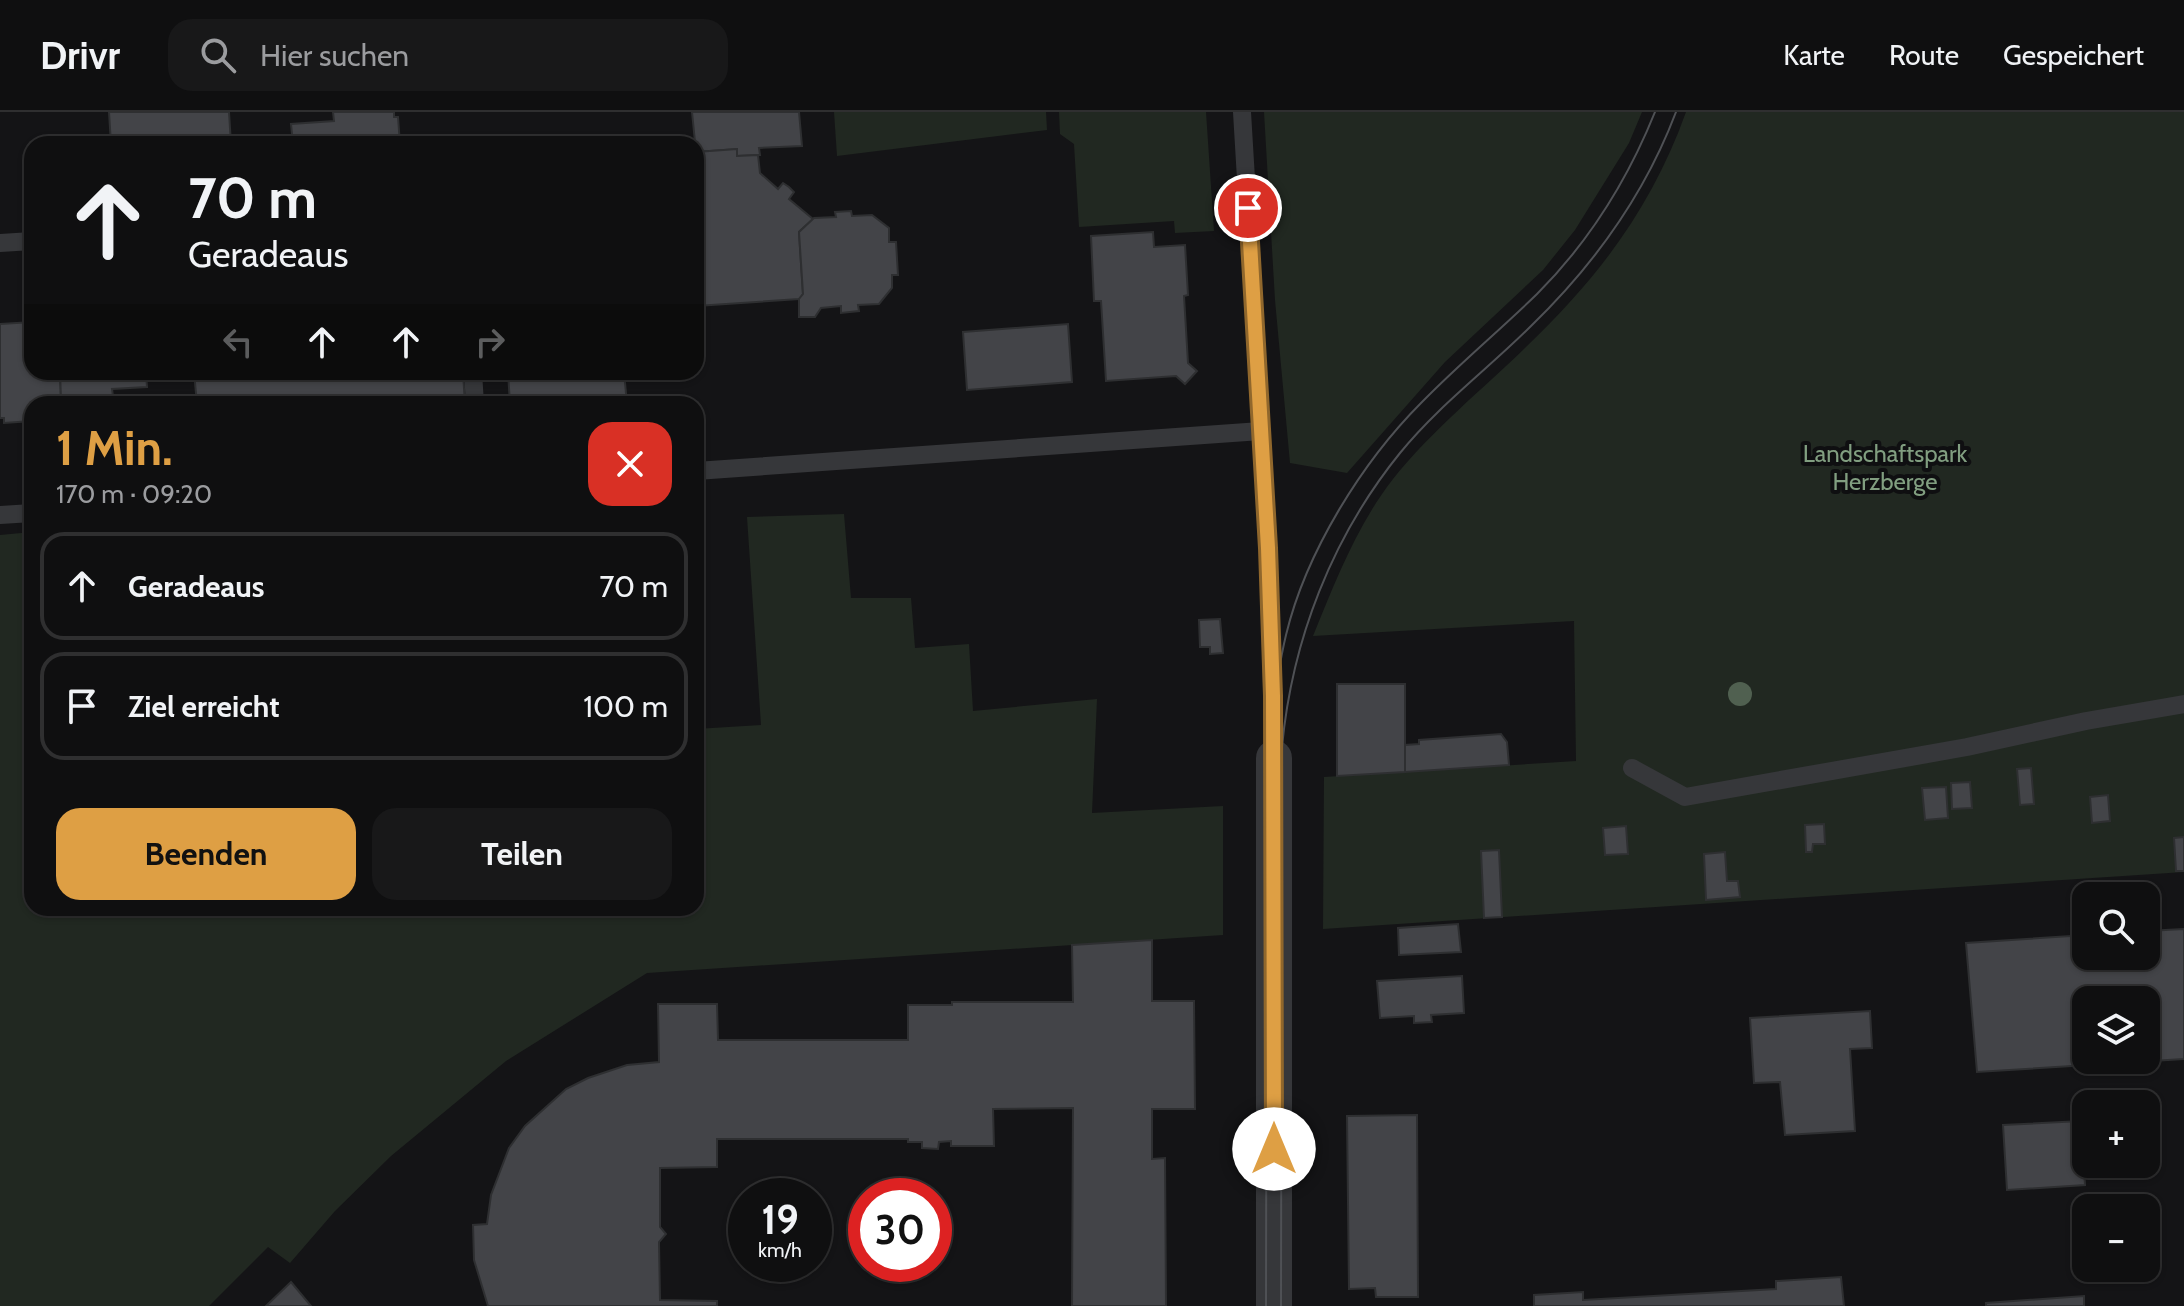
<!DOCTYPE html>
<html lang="de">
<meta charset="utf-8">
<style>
:root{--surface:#0f0f10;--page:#181819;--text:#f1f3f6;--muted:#9b9c9f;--line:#2f2f30;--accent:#de9f44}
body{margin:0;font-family:Cabin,sans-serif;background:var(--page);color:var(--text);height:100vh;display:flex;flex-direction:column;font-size:30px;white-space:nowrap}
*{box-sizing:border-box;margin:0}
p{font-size:26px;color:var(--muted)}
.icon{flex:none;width:44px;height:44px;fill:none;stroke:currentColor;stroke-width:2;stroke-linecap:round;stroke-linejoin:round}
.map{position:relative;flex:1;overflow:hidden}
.panel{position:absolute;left:24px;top:284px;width:680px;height:520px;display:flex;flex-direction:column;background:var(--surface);border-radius:24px;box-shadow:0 2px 6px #0004,0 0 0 2px var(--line)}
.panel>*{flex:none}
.top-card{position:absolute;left:24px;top:24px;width:680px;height:244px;border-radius:24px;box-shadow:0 2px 6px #0004,0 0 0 2px var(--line);background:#0f0f10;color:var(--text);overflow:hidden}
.buttons{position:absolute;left:2072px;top:770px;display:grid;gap:16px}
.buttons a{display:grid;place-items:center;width:88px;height:88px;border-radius:16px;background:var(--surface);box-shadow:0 2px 6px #0004,0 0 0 2px var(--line);font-size:40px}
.speed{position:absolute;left:728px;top:1066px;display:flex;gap:16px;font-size:40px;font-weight:700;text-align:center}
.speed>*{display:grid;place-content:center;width:104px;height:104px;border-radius:50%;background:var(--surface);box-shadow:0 2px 6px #0004,0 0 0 2px var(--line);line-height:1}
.speed small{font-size:20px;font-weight:400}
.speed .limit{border:12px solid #d22;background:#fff;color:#111}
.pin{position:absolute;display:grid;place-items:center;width:68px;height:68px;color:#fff;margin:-34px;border:4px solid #fff;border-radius:50%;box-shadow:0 2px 8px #0007}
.me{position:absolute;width:88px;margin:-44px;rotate:0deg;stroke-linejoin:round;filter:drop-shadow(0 0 6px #0008)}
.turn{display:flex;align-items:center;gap:28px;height:168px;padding:0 32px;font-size:36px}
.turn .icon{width:104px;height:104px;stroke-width:2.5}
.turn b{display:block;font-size:56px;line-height:68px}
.lanes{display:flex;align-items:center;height:76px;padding:0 32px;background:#0003;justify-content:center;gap:40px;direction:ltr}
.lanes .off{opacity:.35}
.round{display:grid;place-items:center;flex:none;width:84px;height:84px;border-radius:24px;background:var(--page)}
.overview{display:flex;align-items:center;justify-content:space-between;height:136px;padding:0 32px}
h1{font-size:48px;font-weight:700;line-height:60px;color:var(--accent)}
.action{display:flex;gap:16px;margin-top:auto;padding:16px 32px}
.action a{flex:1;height:92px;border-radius:24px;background:var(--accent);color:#111;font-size:32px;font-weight:700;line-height:92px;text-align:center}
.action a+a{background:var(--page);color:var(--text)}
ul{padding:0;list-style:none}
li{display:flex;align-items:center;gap:24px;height:108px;margin:0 16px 12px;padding:0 16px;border:4px solid var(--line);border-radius:24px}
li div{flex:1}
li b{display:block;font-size:30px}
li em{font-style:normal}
header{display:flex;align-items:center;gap:48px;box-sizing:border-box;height:112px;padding:0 40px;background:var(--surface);border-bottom:2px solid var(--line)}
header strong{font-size:38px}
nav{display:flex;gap:44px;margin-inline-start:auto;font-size:28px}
.search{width:560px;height:72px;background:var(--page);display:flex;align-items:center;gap:20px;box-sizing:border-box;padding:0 28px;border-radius:24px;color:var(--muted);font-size:30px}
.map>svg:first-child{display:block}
</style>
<header>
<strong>Drivr</strong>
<div class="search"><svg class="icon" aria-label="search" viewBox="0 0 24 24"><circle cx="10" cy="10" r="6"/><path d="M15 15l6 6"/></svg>Hier suchen</div>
<nav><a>Karte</a><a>Route</a><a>Gespeichert</a></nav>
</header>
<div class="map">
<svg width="2184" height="1194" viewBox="0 0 2184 1194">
<rect width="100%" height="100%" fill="#141416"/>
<!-- green -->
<g fill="#212821">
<path d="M834 0H1046L1047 18 837 44Z"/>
<path d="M1059 0H1206L1214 119 1175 121 1174 109 1079 115 1074 32 1060 22Z"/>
<path d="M1264 0H1642L1629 31 1575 118 1543 158 1445 250 1347 361 1290 351 1275 188Z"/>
<path d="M1686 0H2184V760L1323 817 1324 665 1576 649 1574 509 1313 524C1335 470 1357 413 1393 367 1432 318 1482 278 1527 234 1599 165 1652 95 1686 0Z"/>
<path d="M844 402 851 486H911L915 536 969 532 973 599 1097 587 1092 701 1223 694V823L647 861 506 949 391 1044 335 1099 290 1151 268 1135 209 1194H0V423L32 420V796H696V617L761 613 747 405Z"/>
</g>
<!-- building -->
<g fill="#434448" stroke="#2e2f31" stroke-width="2" fill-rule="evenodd">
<path d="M109 0H229L231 32H111Z"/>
<path d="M333 0H394V5H398L400 32H293L291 12 334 9Z"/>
<path d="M692 0H799L802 34 759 36 760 43 737 44V37L696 40Z"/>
<path d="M737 37V44L758 43 760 61 778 77 783 71 789 75 794 80 789 87 813 107 799 120 803 182 799 187 711 193 698 194 696 191V94H699L696 40Z"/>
<path d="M851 99 852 104 872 103 889 116V130H896L898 163H892V176L879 192 858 193 859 199 841 201V194L821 196 815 205H799V187L803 182 799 120 814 106 836 105 835 100Z"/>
<path d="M1153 120 1154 135 1185 133 1188 183 1184 184 1188 251 1197 259 1185 272 1176 264 1106 269 1101 189H1094L1091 124Z"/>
<path d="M32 210V260L60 261 61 287 79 286V292H32V309L4 311V306H0V212Z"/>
<path d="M1068 212 1072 270 967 278 963 220Z"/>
<path d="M51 260H146L147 275 112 277 113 284 61 287 60 261Z"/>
<path d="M194 260H463L465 292H197Z"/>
<path d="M508 260H624L627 292H510Z"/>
<path d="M1220 507 1223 541 1210 542V535H1200L1199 508Z"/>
<path d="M1337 572H1405V660L1337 664Z"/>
<path d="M1501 622 1507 630 1509 653 1405 660V633L1419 632V628Z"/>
<path d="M2031 656 2034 692 2020 693 2017 657Z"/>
<path d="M1970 670 1972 696 1952 697 1951 671Z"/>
<path d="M1946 675 1948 706 1925 708 1922 676Z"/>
<path d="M2108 683 2110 709 2092 711 2090 685Z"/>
<path d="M1824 712 1825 732H1813L1812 740H1806L1805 713Z"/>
<path d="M1626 714 1628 742 1605 743 1603 716Z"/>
<path d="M2184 725V759H2176L2174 726Z"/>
<path d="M1499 738 1502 805 1484 806 1481 739Z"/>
<path d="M1725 740 1727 769H1738L1740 785 1706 788 1704 742Z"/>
<path d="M1458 812 1461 840 1399 843 1398 816Z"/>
<path d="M2184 817V947L1977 960 1966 831 2086 823V844H2146V819ZM2086 888H2146V948H2086Z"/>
<path d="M1152 828V889H1194L1195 997H1152V1047L1165 1046 1166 1194H1072L1073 996 993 997 994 1034H951V1029L939 1030 938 1037 922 1036V1030H908V1027H717V1055L660 1056V1115L666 1122 659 1130 660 1188 717 1189V1194H488L474 1148 473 1113 487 1112 491 1083 509 1036 525 1014 566 977 588 966 627 953 659 950 658 892H717L718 928H908V893H952V890H1073L1072 833Z"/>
<path d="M1462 864 1464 901 1431 903 1432 910 1414 911V904L1380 906 1377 869Z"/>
<path d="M1870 899 1872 936 1850 937 1855 1019 1785 1023 1780 970 1754 971 1750 906Z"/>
<path d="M1417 1003 1418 1185H1376L1375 1176 1349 1177 1347 1004Z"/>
<path d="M2081 1009 2085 1073 2007 1078 2003 1013Z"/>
<path d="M1841 1165 1844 1194H1534V1183L1583 1180V1188L1776 1177V1169Z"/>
<path d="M291 1170 311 1194H266Z"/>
<path d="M2084 1184V1194H1986V1191Z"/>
</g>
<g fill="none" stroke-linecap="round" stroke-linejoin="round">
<!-- service -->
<g stroke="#36373a" stroke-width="18">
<path d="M1242 0 1268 436 1274 646"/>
<path d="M0 131 32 129"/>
<path d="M473 260 475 292"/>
<path d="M696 359 1261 319"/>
<path d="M0 403 32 401"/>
<path d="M1632 656 1685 685 1967 635 2086 609 2184 592"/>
</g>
<!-- minor -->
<path stroke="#36373a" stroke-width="36" d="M1274 646V1194"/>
<!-- tram -->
<g stroke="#4f5155" stroke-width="2">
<path d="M1266 1194 1267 637C1272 599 1277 561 1286 523 1306 440 1362 350 1422 290 1459 252 1499 219 1537 182 1588 131 1628 67 1655 0"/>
<path d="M1281 1194 1282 635C1292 528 1332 425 1400 341 1438 294 1488 257 1531 214 1594 153 1645 82 1676 0"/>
</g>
</g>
<!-- trees -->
<circle fill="#506050" cx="1740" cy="582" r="12"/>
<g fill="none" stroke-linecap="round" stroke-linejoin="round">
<defs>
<path id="route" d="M1248 96 1268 436 1273 584 1274 1037"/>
</defs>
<!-- route casing -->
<use href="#route" stroke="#90672c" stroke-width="20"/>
<!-- route -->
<use href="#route" stroke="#de9f44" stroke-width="14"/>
</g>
<g text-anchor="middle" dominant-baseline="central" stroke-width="8" stroke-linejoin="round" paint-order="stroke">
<!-- park labels -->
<g font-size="24" fill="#819e80" stroke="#0f0f11">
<text x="1885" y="341">Landschaftspark<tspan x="1885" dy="28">Herzberge</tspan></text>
</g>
</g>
</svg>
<div class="buttons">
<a><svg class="icon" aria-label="search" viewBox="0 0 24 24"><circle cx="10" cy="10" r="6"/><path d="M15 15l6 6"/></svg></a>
<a><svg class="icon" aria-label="layers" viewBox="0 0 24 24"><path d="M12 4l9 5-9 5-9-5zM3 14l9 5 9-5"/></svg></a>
<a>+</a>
<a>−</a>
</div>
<div class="speed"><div>19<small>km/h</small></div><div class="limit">30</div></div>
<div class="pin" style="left:1248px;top:96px;background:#d93025"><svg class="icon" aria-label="arrive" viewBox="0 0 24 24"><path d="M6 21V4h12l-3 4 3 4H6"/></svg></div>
<svg class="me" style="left:1274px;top:1037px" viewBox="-20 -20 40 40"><circle r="19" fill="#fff"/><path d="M0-13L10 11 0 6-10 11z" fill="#de9f44"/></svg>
<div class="top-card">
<div class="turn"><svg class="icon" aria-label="ahead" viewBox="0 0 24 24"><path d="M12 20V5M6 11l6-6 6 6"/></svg><div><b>70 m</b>Geradeaus</div></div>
<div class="lanes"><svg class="icon off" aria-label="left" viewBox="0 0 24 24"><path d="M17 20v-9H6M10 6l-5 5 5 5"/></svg><svg class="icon" aria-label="ahead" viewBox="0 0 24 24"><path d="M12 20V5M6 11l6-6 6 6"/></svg><svg class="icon" aria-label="ahead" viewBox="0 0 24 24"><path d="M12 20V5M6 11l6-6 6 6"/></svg><svg class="icon off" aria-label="right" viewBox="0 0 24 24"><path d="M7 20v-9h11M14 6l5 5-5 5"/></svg></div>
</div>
<section class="panel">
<div class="overview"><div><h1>1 Min.</h1><p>170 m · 09:20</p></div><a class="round" style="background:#d93025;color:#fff"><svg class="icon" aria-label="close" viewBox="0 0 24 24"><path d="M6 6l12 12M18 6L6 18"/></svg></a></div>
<ul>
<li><svg class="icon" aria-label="ahead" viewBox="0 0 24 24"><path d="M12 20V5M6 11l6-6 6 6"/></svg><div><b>Geradeaus</b></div><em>70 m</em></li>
<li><svg class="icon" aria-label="arrive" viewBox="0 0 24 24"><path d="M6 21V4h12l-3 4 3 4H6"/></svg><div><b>Ziel erreicht</b></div><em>100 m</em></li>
</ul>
<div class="action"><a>Beenden</a><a>Teilen</a></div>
</section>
</div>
